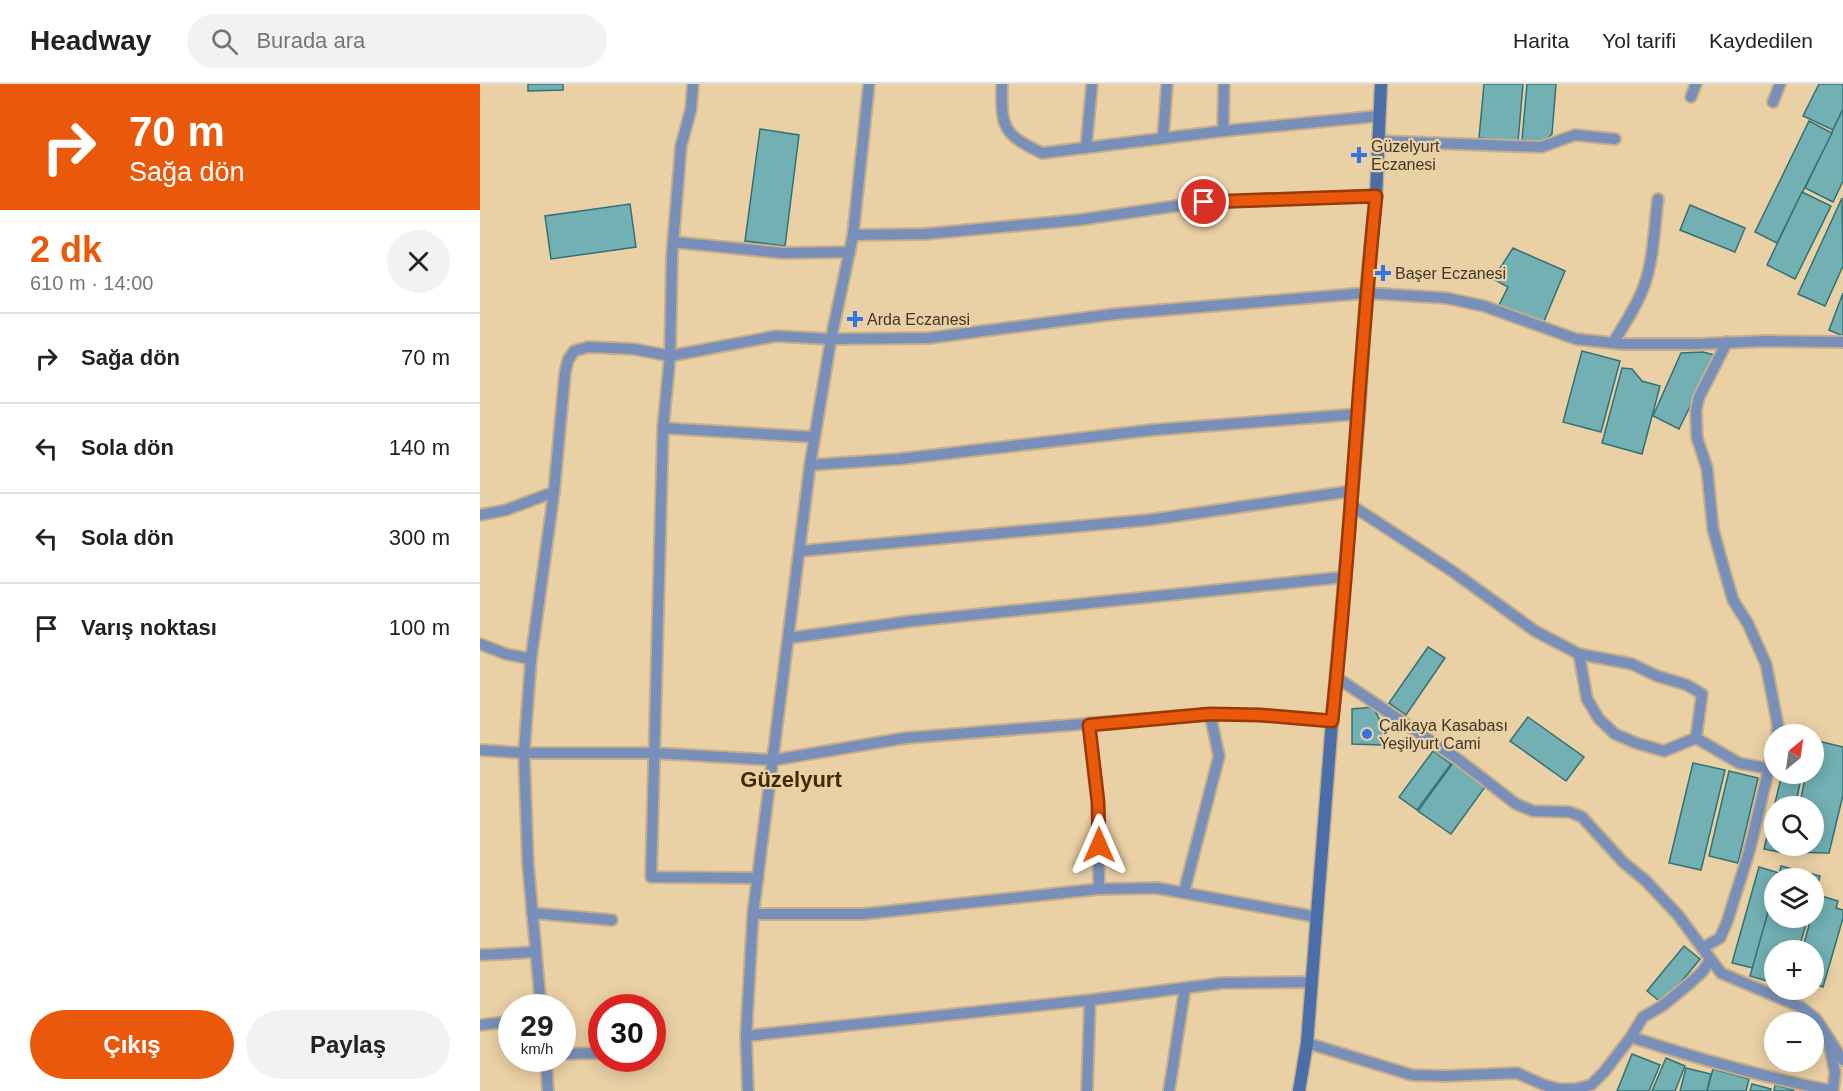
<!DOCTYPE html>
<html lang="tr">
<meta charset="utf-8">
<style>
:root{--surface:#fff;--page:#f2f2f2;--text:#222;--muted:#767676;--line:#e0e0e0;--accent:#ea580c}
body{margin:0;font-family:Helvetica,sans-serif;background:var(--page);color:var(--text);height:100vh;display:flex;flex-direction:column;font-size:22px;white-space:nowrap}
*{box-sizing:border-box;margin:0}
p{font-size:20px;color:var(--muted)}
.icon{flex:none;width:33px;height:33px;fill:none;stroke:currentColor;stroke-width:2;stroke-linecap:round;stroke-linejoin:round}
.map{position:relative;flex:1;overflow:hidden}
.panel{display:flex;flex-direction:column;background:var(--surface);width:480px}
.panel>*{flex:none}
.hud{background:#ea580c;color:#fff;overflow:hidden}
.needle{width:39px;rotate:29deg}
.buttons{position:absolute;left:1284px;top:640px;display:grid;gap:12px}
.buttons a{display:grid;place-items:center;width:60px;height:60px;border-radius:50%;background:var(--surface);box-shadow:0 3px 15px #0003;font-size:30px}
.speed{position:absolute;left:18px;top:910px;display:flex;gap:12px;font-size:30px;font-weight:700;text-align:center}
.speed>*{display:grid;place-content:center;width:78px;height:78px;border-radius:50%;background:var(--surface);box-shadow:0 3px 15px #0003;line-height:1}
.speed small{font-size:15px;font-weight:400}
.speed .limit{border:9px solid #d22;background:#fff;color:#111}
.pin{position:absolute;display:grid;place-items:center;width:51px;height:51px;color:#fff;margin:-26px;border:3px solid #fff;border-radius:50%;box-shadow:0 2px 6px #0007}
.me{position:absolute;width:66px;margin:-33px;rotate:0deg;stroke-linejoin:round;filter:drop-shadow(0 0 4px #0008)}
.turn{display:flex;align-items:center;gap:21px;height:126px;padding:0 30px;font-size:27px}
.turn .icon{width:78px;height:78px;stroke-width:2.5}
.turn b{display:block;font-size:42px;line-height:51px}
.round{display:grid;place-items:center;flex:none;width:63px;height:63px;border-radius:32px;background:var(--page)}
.headline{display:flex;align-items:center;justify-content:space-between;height:102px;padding:0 30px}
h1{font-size:36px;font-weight:800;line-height:45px;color:var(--accent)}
.primary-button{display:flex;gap:12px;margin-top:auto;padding:12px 30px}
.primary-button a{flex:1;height:69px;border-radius:36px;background:var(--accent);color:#fff;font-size:24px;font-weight:800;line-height:69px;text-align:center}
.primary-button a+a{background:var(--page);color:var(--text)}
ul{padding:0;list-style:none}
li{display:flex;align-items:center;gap:18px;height:90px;padding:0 30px;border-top:2px solid var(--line)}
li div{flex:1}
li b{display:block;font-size:22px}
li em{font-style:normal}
header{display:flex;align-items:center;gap:36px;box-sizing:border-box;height:84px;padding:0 30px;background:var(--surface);border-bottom:2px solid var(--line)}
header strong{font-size:28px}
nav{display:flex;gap:33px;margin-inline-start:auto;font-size:21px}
.search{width:420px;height:54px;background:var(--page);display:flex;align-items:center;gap:15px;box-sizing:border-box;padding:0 21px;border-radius:33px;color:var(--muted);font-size:22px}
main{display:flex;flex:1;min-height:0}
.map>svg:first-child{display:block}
</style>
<header>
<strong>Headway</strong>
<div class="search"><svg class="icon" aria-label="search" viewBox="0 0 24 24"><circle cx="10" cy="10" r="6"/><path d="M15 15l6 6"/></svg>Burada ara</div>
<nav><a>Harita</a><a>Yol tarifi</a><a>Kaydedilen</a></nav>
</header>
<main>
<section class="panel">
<div class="hud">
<div class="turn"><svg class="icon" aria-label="right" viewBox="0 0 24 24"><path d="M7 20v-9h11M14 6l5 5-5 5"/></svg><div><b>70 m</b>Sağa dön</div></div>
</div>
<div class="headline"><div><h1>2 dk</h1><p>610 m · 14:00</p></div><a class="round"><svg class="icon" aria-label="close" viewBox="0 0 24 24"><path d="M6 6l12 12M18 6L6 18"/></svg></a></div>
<ul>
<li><svg class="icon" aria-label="right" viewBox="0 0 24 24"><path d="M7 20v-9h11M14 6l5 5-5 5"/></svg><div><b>Sağa dön</b></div><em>70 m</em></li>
<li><svg class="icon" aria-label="left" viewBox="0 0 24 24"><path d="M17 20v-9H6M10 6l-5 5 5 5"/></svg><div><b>Sola dön</b></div><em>140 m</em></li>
<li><svg class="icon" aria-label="left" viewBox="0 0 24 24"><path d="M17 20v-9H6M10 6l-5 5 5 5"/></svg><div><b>Sola dön</b></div><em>300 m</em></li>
<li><svg class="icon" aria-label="arrive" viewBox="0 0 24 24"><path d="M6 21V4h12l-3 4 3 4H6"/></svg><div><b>Varış noktası</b></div><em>100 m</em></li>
</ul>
<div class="primary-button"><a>Çıkış</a><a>Paylaş</a></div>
</section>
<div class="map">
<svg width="1363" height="1007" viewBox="0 0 1363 1007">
<rect width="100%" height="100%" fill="#ead0a5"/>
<!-- building -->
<g fill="#72b0b3" stroke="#337175" stroke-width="1.5">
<path d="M48 0H83V6L48 7Z"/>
<path d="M1004 0H1043L1038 58 999 54Z"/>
<path d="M1047 0H1076L1072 50 1064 58 1042 56Z"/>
<path d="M1339 0H1363V25L1353 46 1323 32Z"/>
<path d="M1363 25V97L1353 118 1325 104Z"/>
<path d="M1329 37 1352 49 1297 159 1275 148Z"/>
<path d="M280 45 319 51 305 162 265 157Z"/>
<path d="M1322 108 1351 122 1315 195 1287 181Z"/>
<path d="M1362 114 1363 182 1345 222 1318 210Z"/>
<path d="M150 120 156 163 71 175 65 132Z"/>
<path d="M1210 121 1265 144 1255 168 1200 146Z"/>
<path d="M1033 164 1085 187 1062 242 1019 221 1028 203 1013 195Z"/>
<path d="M1363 209V252L1349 246Z"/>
<path d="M1102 267 1140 277 1121 348 1083 338Z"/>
<path d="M1223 268 1235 271 1199 345 1173 332 1201 269Z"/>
<path d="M1142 284 1152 285 1162 297 1180 302 1162 370 1122 359Z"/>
<path d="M948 563 965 574 926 631 909 619Z"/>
<path d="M893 623 902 640V661L872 660V625Z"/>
<path d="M1048 633 1104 673 1086 697 1030 657Z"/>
<path d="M1334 656 1363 663V711L1349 769 1308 768 1310 762H1334V723H1319L1326 690H1334Z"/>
<path d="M953 667 971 680 937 726 919 713Z"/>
<path d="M973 679 1005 703 971 750 938 727Z"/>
<path d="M1213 679 1245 686 1221 786 1189 779Z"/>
<path d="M1249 687 1278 694 1258 779 1229 772Z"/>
<path d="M1302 690H1322L1315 723H1294V762H1305L1304 769 1284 765Z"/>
<path d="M1301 782 1340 792 1334 814V795H1298Z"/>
<path d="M1279 783 1299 789 1298 795H1294V807L1273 884 1252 879Z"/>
<path d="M1294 807V834H1328L1318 867H1294V899L1270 892Z"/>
<path d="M1338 811 1358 817 1356 824 1363 826V834L1343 903 1334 900V867H1322L1331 834H1334Z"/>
<path d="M1204 862 1220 875 1183 920 1167 907Z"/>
<path d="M1152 970 1180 981 1169 1007H1137Z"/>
<path d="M1186 974 1205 982 1195 1007H1172Z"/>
<path d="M1206 984 1231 990 1227 1007H1200Z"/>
<path d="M1233 985 1269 995 1266 1007H1227Z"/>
<path d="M1272 1000 1291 1005 1290 1007H1270Z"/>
<path d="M1295 1001 1314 1006 1313 1007H1294Z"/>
</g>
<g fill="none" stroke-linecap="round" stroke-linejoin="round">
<defs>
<g id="street">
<path d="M213 0 211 25 201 62 192 172 190 272 183 344 171 793 278 794"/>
<path d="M522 0C521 43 522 50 562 69L743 47 899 32"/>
<path d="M1211 13 1216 0"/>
<path d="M1293 18 1300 0"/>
<path d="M743 47 744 0"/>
<path d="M683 54 687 0"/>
<path d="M899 57 1061 63 1095 51 1135 55"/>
<path d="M606 64 612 0"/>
<path d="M373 151 444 150 598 136 724 118 896 112"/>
<path d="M193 158 303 169 370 168"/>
<path d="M1247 258 1219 313 1216 326 1217 354 1227 384 1233 445 1242 478 1253 516 1268 540 1286 580 1298 642 1297 651"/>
<path d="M1133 259C1144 241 1157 222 1164 202 1174 175 1174 143 1178 115"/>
<path d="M183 344 334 353"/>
<path d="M330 381 419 375 672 346 879 330"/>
<path d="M871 421 972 487 1055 547 1099 570 1152 580 1177 592 1207 601 1222 610 1216 654"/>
<path d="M0 431 26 426 74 408"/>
<path d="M320 467 668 436 872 407"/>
<path d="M309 554 432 537 865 493"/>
<path d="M0 560 26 570 51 575"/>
<path d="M1099 570 1107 615 1119 635 1135 650 1156 659 1184 667 1216 654 1259 679 1290 685"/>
<path d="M856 593 979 676 1036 720 1053 727 1090 728 1102 733 1143 778 1166 797 1198 831 1241 889 1321 923 1336 935 1363 976"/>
<path d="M609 641 618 718 619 805"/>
<path d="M0 666 44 669H174L294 676 425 654 730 630 780 631 852 637"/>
<path d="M704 808 739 672 730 630"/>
<path d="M52 829 132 836"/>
<path d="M273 830H383L619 805 677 804 837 833"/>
<path d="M1222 864 1240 854 1247 838 1269 768 1294 663"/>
<path d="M0 871 56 868"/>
<path d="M61 924 48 780 44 669 51 575 74 408 85 289 88 276 94 267 108 263 154 265 190 272 296 252 351 255 449 254 635 230 886 209 966 214 1004 222 1096 255 1142 260H1218L1287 257 1363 258"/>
<path d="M0 941 32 937"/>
<path d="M266 952 610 916 743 899 832 898"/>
<path d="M1151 953C1218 975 1284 993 1353 1007"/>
<path d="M827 959 932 991 965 992 1037 989 1064 1001 1079 1005H1095L1111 1001 1124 988 1151 953 1163 933 1182 922 1209 900 1223 887 1230 876"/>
<path d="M1349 959 1355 988 1353 1007"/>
<path d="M82 970 122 969"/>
<path d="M66 975 68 1007"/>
<path d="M268 1007 266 952 273 830 330 381 351 255 373 151 389 0"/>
<path d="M607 1007 610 916"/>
<path d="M689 1007 705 904"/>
</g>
<path id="secondary" d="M819 1007 827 959 852 637 879 330 886 209 896 112 901 0"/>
</defs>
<!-- street casing -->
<use href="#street" stroke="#c5ae89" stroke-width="14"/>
<!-- secondary casing -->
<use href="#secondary" stroke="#c5ae89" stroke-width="15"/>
<!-- street -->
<use href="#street" stroke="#7890b9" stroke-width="10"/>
<!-- secondary -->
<use href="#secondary" stroke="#4b6ea9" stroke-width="12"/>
</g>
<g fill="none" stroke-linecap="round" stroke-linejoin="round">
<defs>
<path id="route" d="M619 761 618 718 609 641 730 630 780 631 852 637C871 463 878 287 896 112L724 118"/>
</defs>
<!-- route casing -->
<use href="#route" stroke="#983908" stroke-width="15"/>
<!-- route -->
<use href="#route" stroke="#ea580c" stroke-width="10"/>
</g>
<!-- markers -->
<g fill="#3473e1" stroke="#ead0a5" stroke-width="2">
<path d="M876 62h6v6h6v6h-6v6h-6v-6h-6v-6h6z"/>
<path d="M900 180h6v6h6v6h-6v6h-6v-6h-6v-6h6z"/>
<path d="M372 226h6v6h6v6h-6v6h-6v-6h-6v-6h6z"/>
<circle cx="887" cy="650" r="6"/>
</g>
<g text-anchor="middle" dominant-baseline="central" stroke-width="4.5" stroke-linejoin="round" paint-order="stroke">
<!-- poi labels -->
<g font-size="16" fill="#413726" stroke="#ead0a5" text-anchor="start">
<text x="891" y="62">Güzelyurt<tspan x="891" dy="18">Eczanesi</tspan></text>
<text x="915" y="189">Başer Eczanesi</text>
<text x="387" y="235">Arda Eczanesi</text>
<text x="899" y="641">Çalkaya Kasabası<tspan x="899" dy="18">Yeşilyurt Cami</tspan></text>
</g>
<!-- district labels -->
<g font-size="22" font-weight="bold" fill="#3f2b00" stroke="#ead0a5">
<text x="311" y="695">Güzelyurt</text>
</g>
</g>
</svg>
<div class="buttons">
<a><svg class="needle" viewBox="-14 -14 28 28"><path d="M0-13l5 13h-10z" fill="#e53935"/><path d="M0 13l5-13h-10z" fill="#767676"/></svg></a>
<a><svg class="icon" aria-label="search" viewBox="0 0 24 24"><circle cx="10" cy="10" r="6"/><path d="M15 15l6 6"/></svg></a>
<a><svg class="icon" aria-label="layers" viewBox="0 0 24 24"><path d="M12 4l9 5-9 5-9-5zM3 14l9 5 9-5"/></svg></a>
<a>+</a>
<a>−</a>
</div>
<div class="speed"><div>29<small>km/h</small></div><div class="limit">30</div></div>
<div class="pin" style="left:724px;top:118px;background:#d93025"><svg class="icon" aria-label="arrive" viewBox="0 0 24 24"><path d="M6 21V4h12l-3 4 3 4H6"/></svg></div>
<svg class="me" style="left:619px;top:761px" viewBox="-20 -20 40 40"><path d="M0-17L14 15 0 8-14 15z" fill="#ea580c" stroke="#fff" stroke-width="4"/></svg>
</div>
</main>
